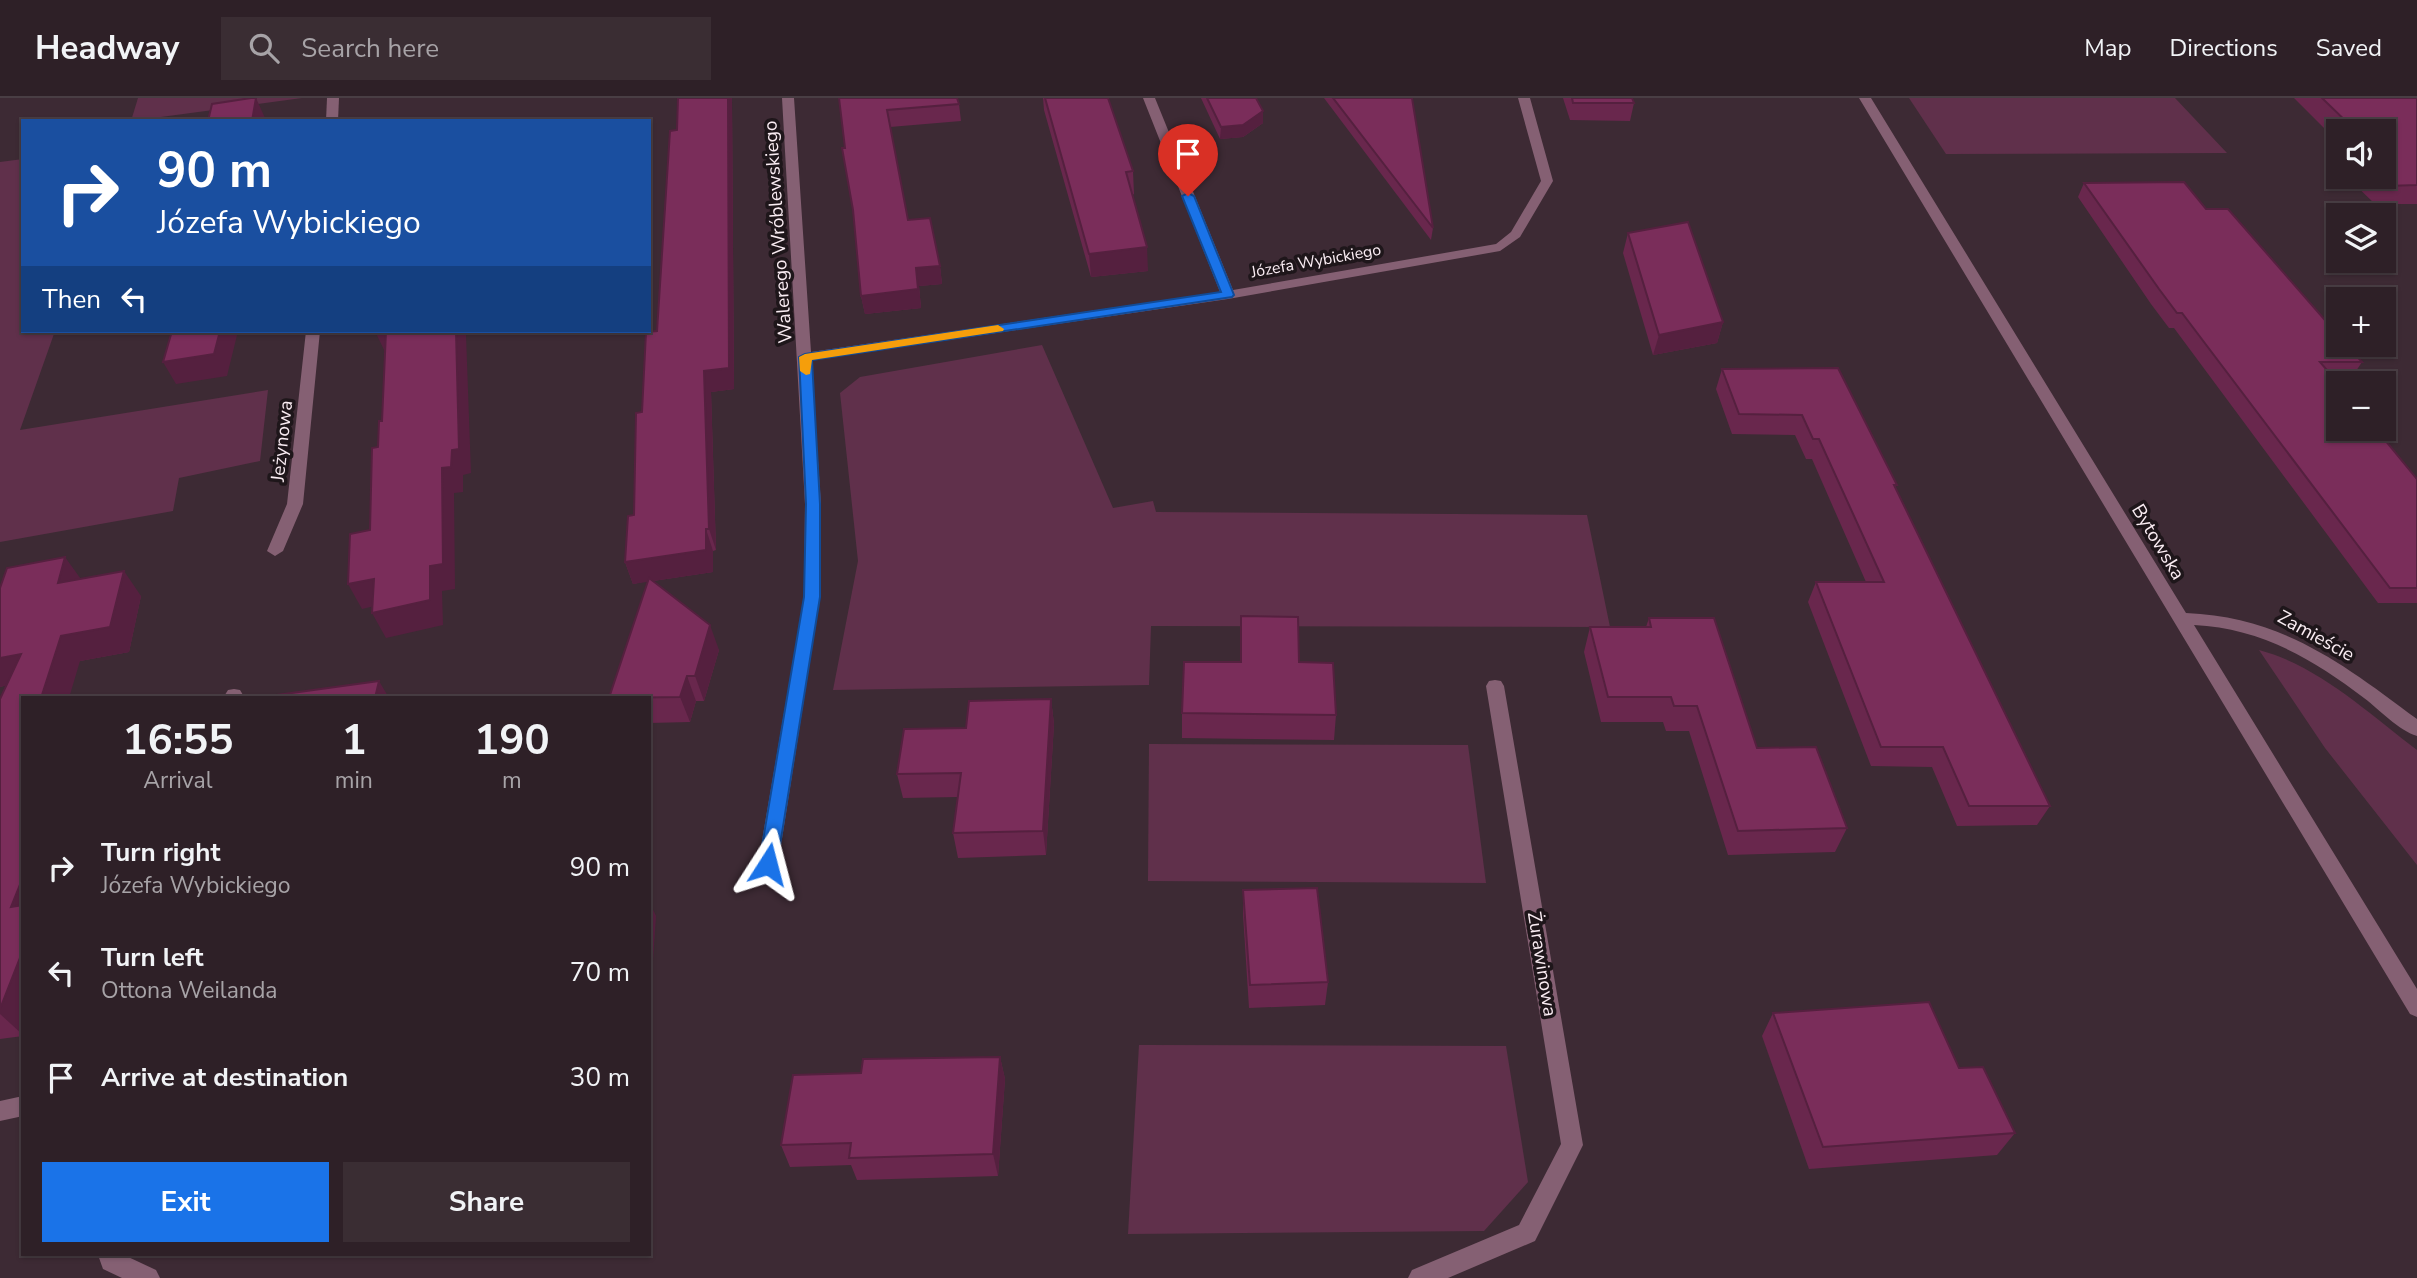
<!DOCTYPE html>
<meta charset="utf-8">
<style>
:root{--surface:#2e2027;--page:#3a2d33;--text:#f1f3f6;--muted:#a7a3a7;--line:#493e44;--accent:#1a73e8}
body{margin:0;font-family:"Nunito Sans",sans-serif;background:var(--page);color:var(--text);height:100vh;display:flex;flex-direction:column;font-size:26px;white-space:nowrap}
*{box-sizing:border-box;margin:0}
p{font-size:23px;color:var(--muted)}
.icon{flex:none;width:38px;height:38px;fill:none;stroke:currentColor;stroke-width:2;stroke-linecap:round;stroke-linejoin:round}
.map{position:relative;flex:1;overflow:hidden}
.details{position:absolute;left:21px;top:598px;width:630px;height:560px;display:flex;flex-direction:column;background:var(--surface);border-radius:0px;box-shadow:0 2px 5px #0004,0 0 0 2px var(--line)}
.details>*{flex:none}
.hud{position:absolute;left:21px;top:21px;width:630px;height:214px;border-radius:0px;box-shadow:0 2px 5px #0004,0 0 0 2px var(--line);background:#1a4fa0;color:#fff;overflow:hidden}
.tools{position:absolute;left:2326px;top:21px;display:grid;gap:14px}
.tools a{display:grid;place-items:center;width:70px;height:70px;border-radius:0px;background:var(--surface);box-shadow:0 2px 5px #0004,0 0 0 2px var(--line);font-size:35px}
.pin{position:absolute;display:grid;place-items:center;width:60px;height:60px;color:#fff;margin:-72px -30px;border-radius:50% 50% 50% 0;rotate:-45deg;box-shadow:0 0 7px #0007}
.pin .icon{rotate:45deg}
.me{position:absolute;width:77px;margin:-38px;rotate:9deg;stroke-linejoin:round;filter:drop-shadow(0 0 5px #0008)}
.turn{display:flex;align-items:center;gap:24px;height:147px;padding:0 21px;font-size:32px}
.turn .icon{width:91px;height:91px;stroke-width:2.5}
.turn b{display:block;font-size:49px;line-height:60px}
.then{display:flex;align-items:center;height:66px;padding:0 21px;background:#0003;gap:14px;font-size:26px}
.eta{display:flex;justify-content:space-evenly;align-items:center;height:119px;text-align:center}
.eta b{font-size:42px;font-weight:700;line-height:49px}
.cta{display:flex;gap:14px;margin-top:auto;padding:14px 21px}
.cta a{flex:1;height:80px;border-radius:0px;background:var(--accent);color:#fff;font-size:28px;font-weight:700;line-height:80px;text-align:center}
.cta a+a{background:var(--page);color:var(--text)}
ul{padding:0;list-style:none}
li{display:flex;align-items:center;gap:21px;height:105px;padding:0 21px}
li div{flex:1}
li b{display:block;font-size:26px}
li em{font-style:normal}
header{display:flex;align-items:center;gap:42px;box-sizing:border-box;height:98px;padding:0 35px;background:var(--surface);border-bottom:2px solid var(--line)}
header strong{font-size:33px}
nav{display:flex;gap:38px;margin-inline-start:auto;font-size:24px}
.search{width:490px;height:63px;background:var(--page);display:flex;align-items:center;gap:18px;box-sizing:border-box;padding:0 24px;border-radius:0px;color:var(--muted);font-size:26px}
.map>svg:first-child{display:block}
</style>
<header>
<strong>Headway</strong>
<div class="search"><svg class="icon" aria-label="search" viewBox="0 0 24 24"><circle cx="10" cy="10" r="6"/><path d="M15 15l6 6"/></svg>Search here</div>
<nav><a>Map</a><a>Directions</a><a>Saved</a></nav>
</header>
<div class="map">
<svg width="2417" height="1180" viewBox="0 0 2417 1180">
<rect width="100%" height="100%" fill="#3d2a34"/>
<!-- green -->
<g fill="#60304b">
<path d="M138 0H302L131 23Z"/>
<path d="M1909 0H2175L2227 55 1946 56Z"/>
<path d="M23 61V233H55L20 332 268 292 260 363 179 380 173 413 0 444V64Z"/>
<path d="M1042 247 1113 410 1153 403 1156 414 1587 417 1610 529 1151 528 1149 587 833 592 858 463 840 295 860 279Z"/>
<path d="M2259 552C2319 568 2368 615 2417 652V767L2325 650Z"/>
<path d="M1149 646 1468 647 1486 785 1148 783Z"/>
<path d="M1139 947 1506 948 1528 1084 1484 1133 1128 1136Z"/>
</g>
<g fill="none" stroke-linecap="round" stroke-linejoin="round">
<!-- minor -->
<g fill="#856073" fill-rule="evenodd">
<path d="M327 0H339L338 23H326Z"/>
<path d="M782 0H794L811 254 1220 194 1143 0H1155L1233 192 1496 146 1511 134 1541 83 1518 0H1530L1553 83 1520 139 1500 153 1228 201 811 262 821 406 820 499 778 766 775 772 768 774 761 772 758 766 804 499 805 406Z"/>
<path d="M1859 0H1871L2186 515C2283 519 2343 566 2417 621V638C2398 632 2380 612 2364 600 2313 561 2260 530 2194 527L2417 891V919L2410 916Z"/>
<path d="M306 233H320L303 406 283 453 275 458 267 453 287 406Z"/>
<path d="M1495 582 1501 583 1504 588 1583 1047 1535 1143 1448 1180H1408L1412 1172 1519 1127 1561 1046 1486 588 1489 583Z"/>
<path d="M234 591 240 592 243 597 241 600H223L228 592Z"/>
<path d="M23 998V1018L0 1023V1003Z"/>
<path d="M98 1157H124L156 1172 160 1180H122L103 1171Z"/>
</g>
</g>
<!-- wall -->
<g fill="#69274d">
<path d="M839 0 959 6 961 23 890 29 908 122 940 168 942 186 919 188 921 210 865 216 861 198 853 112Z"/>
<path d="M1043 0H1108L1133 73 1134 96 1132 97 1148 173 1091 179 1044 12Z"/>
<path d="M1201 0H1256L1263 25 1243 39 1220 41Z"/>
<path d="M1324 0H1412L1433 130 1431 142Z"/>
<path d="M1563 0H1632L1634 5 1630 23 1570 22Z"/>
<path d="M2294 0H2417V106H2375L2347 79H2384V33H2338V70L2324 55 2333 39Z"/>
<path d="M732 3 734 291 711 294 716 452 713 453V474L653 483 719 552 704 603H696L690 624 649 625 648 483 633 486 625 464 634 417 642 314 657 233 677 32Z"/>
<path d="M2084 85 2206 111 2362 264 2352 279H2333L2417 381V505H2378L2174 230H2169L2151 206 2078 99Z"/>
<path d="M1628 135 1723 224 1717 245 1653 257 1623 155Z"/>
<path d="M1838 270 1897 387 1895 390 2050 708 2037 727 1957 728 1932 669 1871 668 1808 504 1816 484H1866L1812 361H1806L1795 337 1732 336 1716 291 1722 271Z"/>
<path d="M81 481 141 498 129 554 80 563 23 600V938L0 941V601L7 587 0 589V490Z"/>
<path d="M1241 518 1299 564 1336 617 1334 642 1182 640V615L1241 564Z"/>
<path d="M1649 520 1757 650 1847 730 1835 754 1728 757 1689 633H1666L1663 624H1601L1584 554 1590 529H1646Z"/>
<path d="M1051 601 1054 626 1046 757 958 760 953 735 958 699 903 700 897 676 966 630Z"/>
<path d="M1243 792 1328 884 1325 907 1249 910 1243 816Z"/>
<path d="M1773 915 1959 970 2015 1035 1997 1057 1809 1071 1762 938Z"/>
<path d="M1000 959 1005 981 998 1078 857 1082 851 1067 790 1069 781 1047 861 975Z"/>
</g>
<!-- shaded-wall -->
<g fill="#55203f">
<path d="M256 0 265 20V23H252Z"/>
<path d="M728 0H732V3L734 291 711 294 716 452 709 431 704 273Z"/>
<path d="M1263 13V25L1243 39 1220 41 1221 29Z"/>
<path d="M1147 149 1148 173 1091 179 1089 156Z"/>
<path d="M940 168 942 186 919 188 921 210 865 216 861 198 916 170Z"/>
<path d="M1723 224 1717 245 1653 257 1659 237Z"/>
<path d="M220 233H238L227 278 176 286 163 264Z"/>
<path d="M375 233H388L385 254Z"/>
<path d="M456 233H464L466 237 471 375 463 377V394L454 395 455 491 442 493 443 527 386 540 372 515 430 468 442 370 452 352Z"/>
<path d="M706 431 713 453V474L633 486 625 464Z"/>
<path d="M65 459 83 484 58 485Z"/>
<path d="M124 473 141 498 129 554 80 563 69 600H41L61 538Z"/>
<path d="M374 481 387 505 362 511 348 486Z"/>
<path d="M710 527 719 552 704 603 695 578Z"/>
<path d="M0 556H21L41 580 0 589Z"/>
<path d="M687 578 696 603 690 624 680 599Z"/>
<path d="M379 583 389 600H375Z"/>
<path d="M1051 601 1054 626 1046 757 1043 733Z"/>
<path d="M23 779V821L11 809Z"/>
<path d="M649 803 656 818 652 878 649 871Z"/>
<path d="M23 852V937L0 916V911Z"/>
<path d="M1000 959 1005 981 998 1078 993 1056Z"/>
</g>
<!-- building -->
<g fill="#7a2d5a" stroke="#55203f" stroke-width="2">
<path d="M251 0H256L252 23H208L212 6Z"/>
<path d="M678 0H728L729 270 704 273 709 431H706V452L625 464 628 418 634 417 636 315 642 314 646 234 657 233 670 33 677 32Z"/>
<path d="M839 0H957L959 6 887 12 908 122 930 120 940 168 916 170 918 191 861 198 853 112 842 50H845Z"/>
<path d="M1045 0H1108L1133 73 1126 74 1147 149 1089 156Z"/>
<path d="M1207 0H1256L1263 13 1243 27 1221 29Z"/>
<path d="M1333 0H1412L1433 130Z"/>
<path d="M1572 0H1632L1634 5H1573Z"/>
<path d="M2322 0H2417V87L2387 88 2378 79H2384V33H2356Z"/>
<path d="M2184 84 2206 111H2228L2338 237V247H2347L2362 264H2320L2338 285V331H2376L2417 381V490H2390L2182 215H2177L2159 191 2084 85Z"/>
<path d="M1688 124 1723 224 1659 237 1628 135Z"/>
<path d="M172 233H220L214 256 163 264Z"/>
<path d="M386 233H456L459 351 452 352 451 369 442 370 443 466 430 468V502L372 515 374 481 348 486 350 436 370 432 372 350 378 349 379 323H382Z"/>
<path d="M1838 270 1897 387H1894L2050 708H1969L1943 649H1881L1816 484H1884L1819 341H1813L1802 317 1739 316 1722 271Z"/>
<path d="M65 459 58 485 124 473 110 529 61 538 41 600H23V779L11 809 23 807V852L0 911V601L21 556 0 560V490L7 470Z"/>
<path d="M649 480 710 527 695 578H687L680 599 609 600Z"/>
<path d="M1241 518 1298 519 1299 564 1333 565 1336 617 1182 615 1184 564H1241Z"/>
<path d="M1649 520H1714L1757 650 1816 649 1847 730 1738 733 1697 608H1674L1671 599H1608L1590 529H1651Z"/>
<path d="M379 583 375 600H269L270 598Z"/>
<path d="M1051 601 1043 733 953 735 961 675 897 676 904 631 966 630 969 603Z"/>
<path d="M1317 790 1328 884 1250 887 1243 792Z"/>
<path d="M1929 904 1959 970 1983 969 2015 1035 1823 1049 1773 915Z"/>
<path d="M1000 959 993 1056 849 1060 851 1045 781 1047 793 977 861 975 863 961Z"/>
</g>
<!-- route -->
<path fill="#1a73e8" stroke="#114b97" stroke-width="2" d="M1188 95 1194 98 1234 197 1232 199 812 262 820 406V499L777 766 774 771H761L759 766 804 499 806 406 799 259 805 256 1221 194 1182 98Z"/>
<!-- slow -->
<path fill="#f59e0b" d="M998 227 1004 231 1003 233 812 262 810 276 806 277 800 273 799 259 805 256Z"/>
<g text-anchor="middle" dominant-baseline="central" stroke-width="7" stroke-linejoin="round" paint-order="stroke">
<!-- far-street labels -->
<g font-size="16" fill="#faedf3" stroke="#1e161a">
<text transform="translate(1316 163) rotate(-10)">Józefa Wybickiego</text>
</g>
<!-- street labels -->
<g font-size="19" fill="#faedf3" stroke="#1e161a">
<text transform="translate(778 134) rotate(-94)">Walerego Wróblewskiego</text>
<text transform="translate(282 343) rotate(-84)">Jeżynowa</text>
<text transform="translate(2158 444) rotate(59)">Bytowska</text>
<text transform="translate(2316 538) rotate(29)">Zamieście</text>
<text transform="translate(1542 866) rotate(81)">Żurawinowa</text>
</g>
</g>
</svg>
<div class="tools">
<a><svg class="icon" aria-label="sound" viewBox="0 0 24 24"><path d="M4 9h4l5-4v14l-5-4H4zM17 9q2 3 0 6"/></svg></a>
<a><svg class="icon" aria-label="layers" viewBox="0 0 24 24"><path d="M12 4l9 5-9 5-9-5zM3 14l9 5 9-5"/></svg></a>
<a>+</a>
<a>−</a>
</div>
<div class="pin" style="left:1188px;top:98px;background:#d93025"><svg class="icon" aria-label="arrive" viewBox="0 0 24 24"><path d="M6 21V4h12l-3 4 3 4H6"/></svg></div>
<svg class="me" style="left:768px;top:766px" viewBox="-20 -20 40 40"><path d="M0-17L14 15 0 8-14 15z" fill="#1a73e8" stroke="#fff" stroke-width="4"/></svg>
<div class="hud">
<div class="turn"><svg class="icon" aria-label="right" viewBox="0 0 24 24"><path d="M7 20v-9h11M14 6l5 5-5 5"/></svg><div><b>90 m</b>Józefa Wybickiego</div></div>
<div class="then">Then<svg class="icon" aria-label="left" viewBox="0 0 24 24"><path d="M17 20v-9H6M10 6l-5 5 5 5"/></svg></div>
</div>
<section class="details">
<div class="eta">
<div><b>16:55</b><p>Arrival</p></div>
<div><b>1</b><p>min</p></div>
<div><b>190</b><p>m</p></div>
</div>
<ul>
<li><svg class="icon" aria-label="right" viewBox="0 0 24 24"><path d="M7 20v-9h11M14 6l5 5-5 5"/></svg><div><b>Turn right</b><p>Józefa Wybickiego</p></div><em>90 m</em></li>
<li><svg class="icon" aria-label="left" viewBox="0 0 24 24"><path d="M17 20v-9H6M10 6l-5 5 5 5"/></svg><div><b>Turn left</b><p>Ottona Weilanda</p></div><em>70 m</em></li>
<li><svg class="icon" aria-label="arrive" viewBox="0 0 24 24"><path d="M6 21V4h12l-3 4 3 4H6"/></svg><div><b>Arrive at destination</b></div><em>30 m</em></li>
</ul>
<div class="cta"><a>Exit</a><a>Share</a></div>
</section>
</div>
